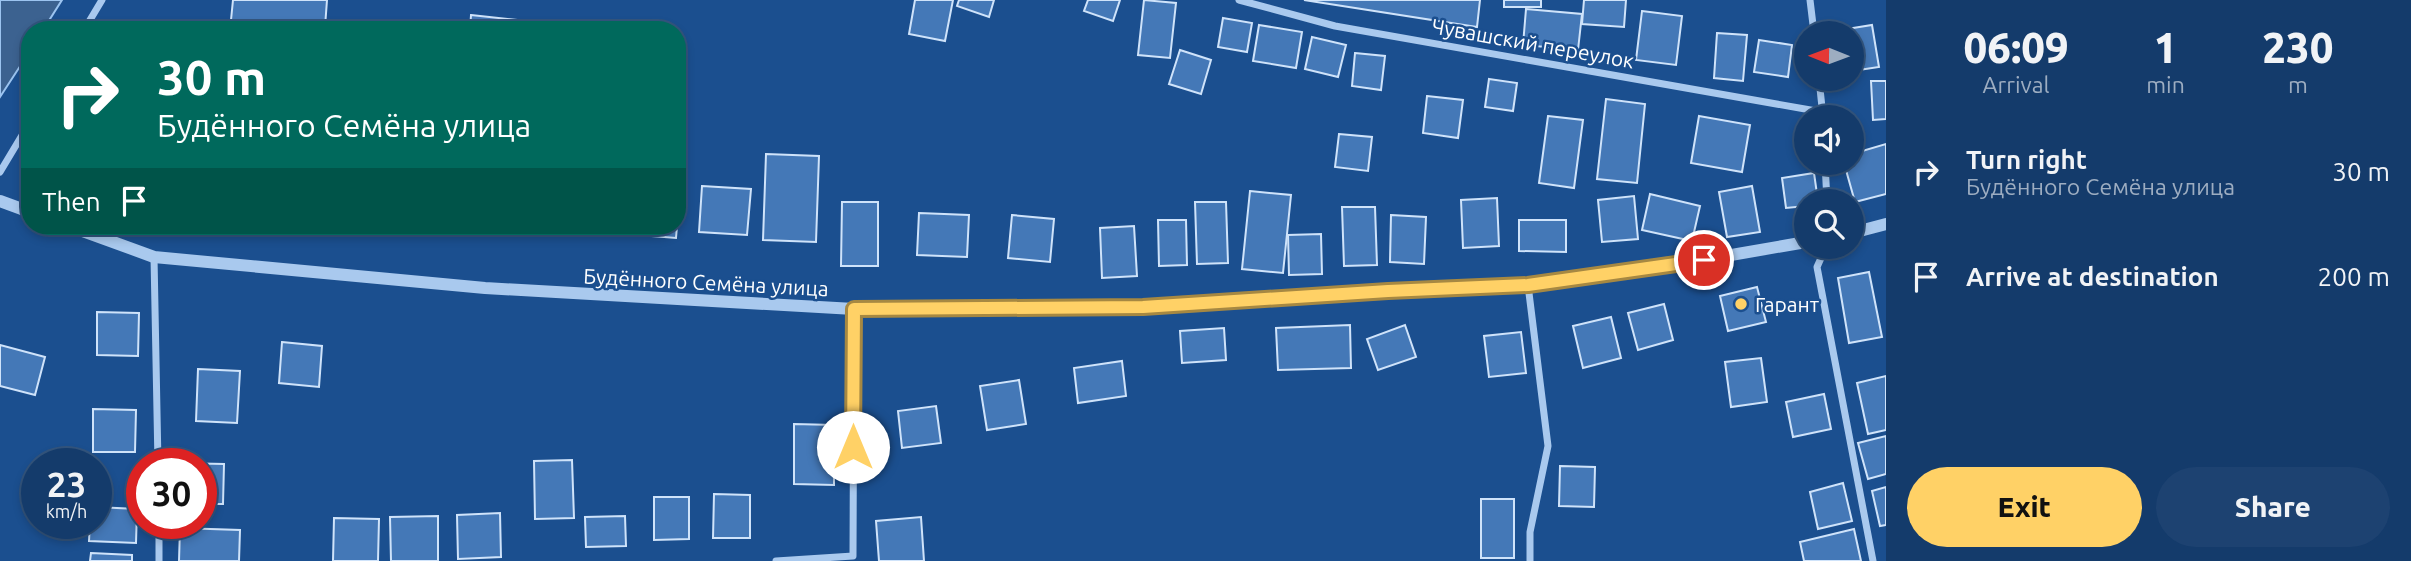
<!DOCTYPE html>
<meta charset="utf-8">
<style>
:root{--surface:#143b6b;--page:#1d4271;--text:#f1f3f6;--muted:#9dadc1;--line:#33557e;--accent:#ffd166}
body{margin:0;font-family:Ubuntu,sans-serif;background:var(--page);color:var(--text);height:100vh;display:flex;flex-direction:column;font-size:26px;white-space:nowrap}
*{box-sizing:border-box;margin:0}
p{font-size:23px;color:var(--muted)}
.icon{flex:none;width:38px;height:38px;fill:none;stroke:currentColor;stroke-width:2;stroke-linecap:round;stroke-linejoin:round}
.map{position:relative;flex:1;overflow:hidden}
.details{display:flex;flex-direction:column;background:var(--surface);width:525px}
.details>*{flex:none}
.banner{position:absolute;left:21px;top:21px;width:665px;height:214px;border-radius:28px;box-shadow:0 4px 10px #0003,0 0 0 2px var(--line);background:#00695c;color:#fff;overflow:hidden}
.needle{width:46px;rotate:271deg}
.buttons{position:absolute;left:1794px;top:21px;display:grid;gap:14px}
.buttons a{display:grid;place-items:center;width:70px;height:70px;border-radius:50%;background:var(--surface);box-shadow:0 4px 10px #0003,0 0 0 2px var(--line);font-size:35px}
.speed{position:absolute;left:21px;top:448px;display:flex;gap:14px;font-size:35px;font-weight:700;text-align:center}
.speed>*{display:grid;place-content:center;width:91px;height:91px;border-radius:50%;background:var(--surface);box-shadow:0 4px 10px #0003,0 0 0 2px var(--line);line-height:1}
.speed small{font-size:18px;font-weight:400}
.speed .limit{border:10px solid #d22;background:#fff;color:#111}
.pin{position:absolute;display:grid;place-items:center;width:60px;height:60px;color:#fff;margin:-30px;border:4px solid #fff;border-radius:50%;box-shadow:0 2px 7px #0007}
.me{position:absolute;width:77px;margin:-38px;rotate:0deg;stroke-linejoin:round;filter:drop-shadow(0 0 5px #0008)}
.turn{display:flex;align-items:center;gap:24px;height:147px;padding:0 21px;font-size:32px}
.turn .icon{width:91px;height:91px;stroke-width:2.5}
.turn b{display:block;font-size:49px;line-height:60px}
.then{display:flex;align-items:center;height:66px;padding:0 21px;background:#0003;gap:14px;font-size:26px}
.eta{display:flex;justify-content:space-evenly;align-items:center;height:119px;text-align:center}
.eta b{font-size:42px;font-weight:800;line-height:49px}
.action{display:flex;gap:14px;margin-top:auto;padding:14px 21px}
.action a{flex:1;height:80px;border-radius:42px;background:var(--accent);color:#111;font-size:28px;font-weight:800;line-height:80px;text-align:center}
.action a+a{background:var(--page);color:var(--text)}
ul{padding:0;list-style:none}
li{display:flex;align-items:center;gap:21px;height:105px;padding:0 21px}
li div{flex:1}
li b{display:block;font-size:26px}
li em{font-style:normal}
main{display:flex;flex:1;min-height:0}
.map>svg:first-child{display:block}
</style>
<main>
<div class="map">
<svg width="1886" height="561" viewBox="0 0 1886 561">
<rect width="100%" height="100%" fill="#1b4f8f"/>
<!-- water -->
<path fill="#3c6290" stroke="#9cc4f0" stroke-width="2" d="M0 0H62L43 30H30V51L0 97Z"/>
<!-- building -->
<g fill="#4478b7" stroke="#cfe3fa" stroke-width="2">
<path d="M233 0H327L325 27 231 20Z"/>
<path d="M915 0H953L945 41 909 34Z"/>
<path d="M959 0H994L989 17 957 6Z"/>
<path d="M1088 0H1120L1113 21 1084 11Z"/>
<path d="M1144 0 1176 3 1170 58 1138 55Z"/>
<path d="M1304 0H1480L1477 27Z"/>
<rect x="1504" y="0" width="37" height="7"/>
<path d="M1584 0H1626L1624 27 1582 24Z"/>
<path d="M1526 9 1582 14 1578 50 1523 45Z"/>
<path d="M1642 11 1682 16 1676 65 1636 60Z"/>
<path d="M471 15 584 27V30H470Z"/>
<path d="M1223 18 1252 23 1247 52 1218 47Z"/>
<path d="M1259 25 1302 32 1296 68 1253 61Z"/>
<path d="M1872 25 1879 67 1852 71V33H1834V31Z"/>
<path d="M1717 33 1747 35 1743 81 1714 78Z"/>
<path d="M1312 37 1346 45 1338 77 1305 69Z"/>
<path d="M1759 40 1792 45 1788 77 1754 72Z"/>
<path d="M1180 50 1211 60 1201 94 1169 84Z"/>
<path d="M1355 53 1385 56 1381 90 1352 86Z"/>
<path d="M1489 79 1517 83 1513 111 1485 107Z"/>
<path d="M1871 81H1886V119L1873 120Z"/>
<path d="M1427 96 1463 100 1458 138 1423 133Z"/>
<path d="M1606 99 1645 104 1637 183 1597 179Z"/>
<path d="M1548 116 1583 120 1574 188 1539 183Z"/>
<path d="M1699 116 1750 125 1742 172 1691 163Z"/>
<path d="M1339 134 1372 137 1368 171 1335 167Z"/>
<path d="M1886 144V194L1855 202 1844 163H1852V154Z"/>
<path d="M766 154 819 156 816 242 763 240Z"/>
<path d="M1814 173 1818 201H1806V206L1786 208 1782 178Z"/>
<path d="M702 186 751 189 747 235 699 232Z"/>
<path d="M1752 186 1760 232 1727 237 1719 192Z"/>
<path d="M1250 191 1291 195 1283 273 1242 269Z"/>
<path d="M1650 194 1700 206 1692 241 1642 230Z"/>
<path d="M1634 196 1638 239 1602 242 1598 200Z"/>
<path d="M1497 198 1499 246 1463 248 1461 200Z"/>
<path d="M842 202H878V266H841Z"/>
<path d="M1195 202H1226L1228 263 1197 264Z"/>
<path d="M1342 207H1375L1377 265 1344 266Z"/>
<path d="M919 213 969 215 967 257 917 255Z"/>
<path d="M1012 215 1054 219 1050 262 1008 258Z"/>
<path d="M1391 215 1426 217 1424 264 1390 262Z"/>
<path d="M1158 220H1186L1187 265 1159 266Z"/>
<path d="M1519 220H1566V252L1519 251Z"/>
<path d="M463 226H515L514 232Z"/>
<path d="M615 226H677L676 238 614 233Z"/>
<path d="M1134 226 1137 276 1102 278 1100 228Z"/>
<path d="M1321 234 1322 274 1289 275 1288 235Z"/>
<path d="M1869 272 1882 337 1849 343 1838 278Z"/>
<path d="M1757 287 1766 322 1728 331 1720 296Z"/>
<path d="M1664 304 1673 340 1638 350 1628 313Z"/>
<path d="M97 312 139 313 138 356 97 355Z"/>
<path d="M1611 317 1621 358 1583 368 1573 326Z"/>
<path d="M1350 325 1351 368 1278 370 1276 328Z"/>
<path d="M1405 325 1416 357 1378 370 1367 339Z"/>
<path d="M1224 328 1226 360 1182 363 1180 331Z"/>
<path d="M1521 332 1526 373 1489 377 1484 336Z"/>
<path d="M282 342 322 346 319 387 279 383Z"/>
<path d="M0 345 45 357 35 395 0 386Z"/>
<path d="M1761 358 1767 402 1731 407 1725 362Z"/>
<path d="M1122 361 1126 396 1078 403 1074 368Z"/>
<path d="M198 369 240 371 237 423 196 421Z"/>
<path d="M1886 376V430L1868 434 1857 383Z"/>
<path d="M1019 380 1026 424 987 430 980 386Z"/>
<path d="M1824 394 1831 429 1793 437 1786 402Z"/>
<path d="M936 406 941 443 902 448 898 411Z"/>
<path d="M93 409 136 410 135 452H93Z"/>
<path d="M794 424 834 425V485L794 484Z"/>
<path d="M1886 436V474L1868 479 1858 443Z"/>
<path d="M572 460 574 518 535 519 534 461Z"/>
<path d="M178 463 224 464 223 504H201V464Z"/>
<path d="M1560 466 1595 467 1594 507 1559 506Z"/>
<path d="M1843 483 1852 521 1818 529 1810 492Z"/>
<path d="M1886 487V525L1880 526 1872 491Z"/>
<path d="M714 494 750 495V538H713Z"/>
<path d="M654 497H689V539L654 540Z"/>
<rect x="1481" y="499" width="33" height="59"/>
<path d="M96 507 137 509 136 543 89 541 90 523H96Z"/>
<path d="M500 513 501 557 458 559 457 515Z"/>
<path d="M438 516V561H391L390 517Z"/>
<path d="M625 516 626 546 586 547 585 517Z"/>
<path d="M921 517 924 561H879L876 521Z"/>
<path d="M334 518 379 519 378 561H333Z"/>
<path d="M180 528 240 530 239 561H179Z"/>
<path d="M1854 529 1861 561H1804L1800 542Z"/>
<path d="M91 553 132 555V561H90Z"/>
</g>
<g fill="none" stroke-linecap="round" stroke-linejoin="round">
<!-- minor -->
<g stroke="#a9c9ee" stroke-width="7">
<path d="M1239 0 1335 26 1822 112"/>
<path d="M1810 0 1814 33"/>
<path d="M84 30 102 0"/>
<path d="M1819 79 1823 117"/>
<path d="M1825 163 1827 201"/>
<path d="M0 172 30 122"/>
<path d="M1826 247 1817 267 1873 561"/>
<path d="M154 257 158 464"/>
<path d="M1528 285 1548 446 1530 532V561"/>
<path d="M159 523V561"/>
<path d="M776 561 853 556 854 309"/>
</g>
<!-- tertiary -->
<g stroke="#a9c9ee" stroke-width="12">
<path d="M0 201 30 212"/>
<path d="M69 226 154 257 485 288 854 309 1143 307 1388 291 1528 285 1679 264 1806 242"/>
<path d="M1852 233 1886 224"/>
</g>
</g>
<g fill="none" stroke-linecap="round" stroke-linejoin="round">
<defs>
<path id="route" d="M853 447 854 309 1143 307 1388 291 1528 285 1704 260"/>
</defs>
<!-- route casing -->
<use href="#route" stroke="#a68842" stroke-width="18"/>
<!-- route -->
<use href="#route" stroke="#ffd166" stroke-width="12"/>
</g>
<!-- markers -->
<circle fill="#ffd166" stroke="#1b4f8f" stroke-width="2.5" cx="1741" cy="304" r="7"/>
<g text-anchor="middle" dominant-baseline="central" stroke-width="5" stroke-linejoin="round" paint-order="stroke">
<!-- street labels -->
<g font-size="21" fill="#fff" stroke="#1b4f8f">
<text transform="translate(1533 43) rotate(10)">Чувашский переулок</text>
<text transform="translate(706 282) rotate(3)">Будённого Семёна улица</text>
</g>
<!-- poi labels -->
<g font-size="21" fill="#fff" stroke="#1b4f8f" text-anchor="start">
<text x="1755" y="304">Гарант</text>
</g>
</g>
</svg>
<div class="buttons">
<a><svg class="needle" viewBox="-14 -14 28 28"><path d="M0-13l5 13h-10z" fill="#e53935"/><path d="M0 13l5-13h-10z" fill="#9dadc1"/></svg></a>
<a><svg class="icon" aria-label="sound" viewBox="0 0 24 24"><path d="M4 9h4l5-4v14l-5-4H4zM17 9q2 3 0 6"/></svg></a>
<a><svg class="icon" aria-label="search" viewBox="0 0 24 24"><circle cx="10" cy="10" r="6"/><path d="M15 15l6 6"/></svg></a>
</div>
<div class="speed"><div>23<small>km/h</small></div><div class="limit">30</div></div>
<div class="pin" style="left:1704px;top:260px;background:#d93025"><svg class="icon" aria-label="arrive" viewBox="0 0 24 24"><path d="M6 21V4h12l-3 4 3 4H6"/></svg></div>
<svg class="me" style="left:853px;top:447px" viewBox="-20 -20 40 40"><circle r="19" fill="#fff"/><path d="M0-13L10 11 0 6-10 11z" fill="#ffd166"/></svg>
<div class="banner">
<div class="turn"><svg class="icon" aria-label="right" viewBox="0 0 24 24"><path d="M7 20v-9h11M14 6l5 5-5 5"/></svg><div><b>30 m</b>Будённого Семёна улица</div></div>
<div class="then">Then<svg class="icon" aria-label="arrive" viewBox="0 0 24 24"><path d="M6 21V4h12l-3 4 3 4H6"/></svg></div>
</div>
</div>
<section class="details">
<div class="eta">
<div><b>06:09</b><p>Arrival</p></div>
<div><b>1</b><p>min</p></div>
<div><b>230</b><p>m</p></div>
</div>
<ul>
<li><svg class="icon" aria-label="right" viewBox="0 0 24 24"><path d="M7 20v-9h11M14 6l5 5-5 5"/></svg><div><b>Turn right</b><p>Будённого Семёна улица</p></div><em>30 m</em></li>
<li><svg class="icon" aria-label="arrive" viewBox="0 0 24 24"><path d="M6 21V4h12l-3 4 3 4H6"/></svg><div><b>Arrive at destination</b></div><em>200 m</em></li>
</ul>
<div class="action"><a>Exit</a><a>Share</a></div>
</section>
</main>
